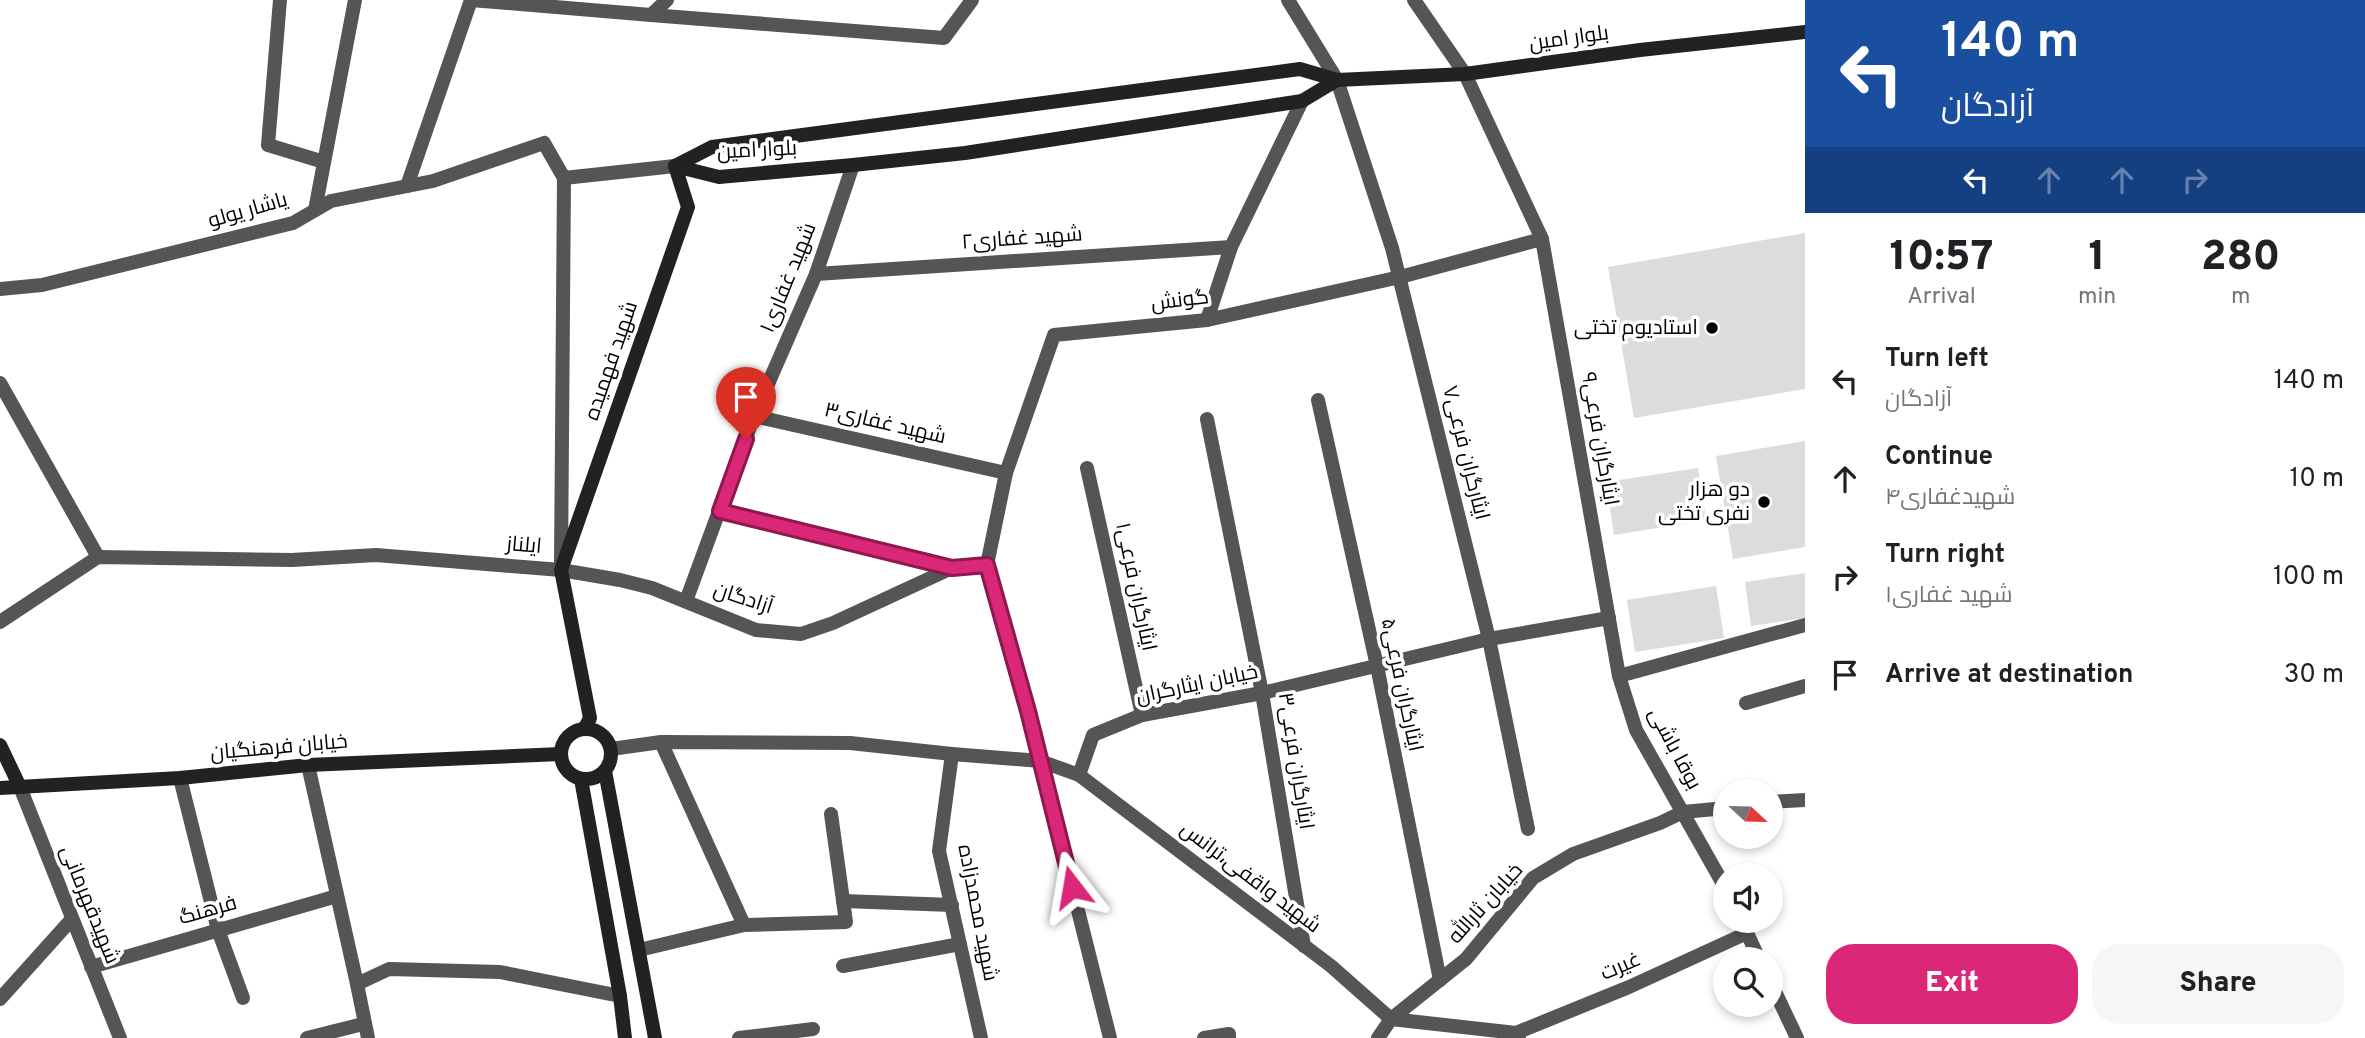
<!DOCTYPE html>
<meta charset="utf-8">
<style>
:root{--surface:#fff;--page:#f6f6f6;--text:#202124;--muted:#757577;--accent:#db2777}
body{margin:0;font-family:Overpass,Cairo,sans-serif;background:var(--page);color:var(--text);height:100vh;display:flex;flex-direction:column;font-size:26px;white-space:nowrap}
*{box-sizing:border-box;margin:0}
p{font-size:23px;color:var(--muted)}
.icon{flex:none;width:38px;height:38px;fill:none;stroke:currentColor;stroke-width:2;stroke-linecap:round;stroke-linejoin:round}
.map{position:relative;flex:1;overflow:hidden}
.drawer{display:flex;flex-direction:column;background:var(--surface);width:560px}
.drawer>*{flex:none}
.hud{background:#1a4fa0;color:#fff;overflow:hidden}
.needle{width:46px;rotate:112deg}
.tools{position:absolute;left:1713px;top:779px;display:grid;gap:14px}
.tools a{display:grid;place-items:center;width:70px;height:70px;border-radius:50%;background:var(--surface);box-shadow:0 4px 10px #0003;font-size:35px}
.pin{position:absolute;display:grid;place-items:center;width:60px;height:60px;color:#fff;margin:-72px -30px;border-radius:50% 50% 50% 0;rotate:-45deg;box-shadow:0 0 7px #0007}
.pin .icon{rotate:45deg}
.me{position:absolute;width:77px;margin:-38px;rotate:346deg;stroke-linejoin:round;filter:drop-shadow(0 0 5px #0008)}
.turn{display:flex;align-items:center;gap:24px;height:147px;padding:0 21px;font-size:32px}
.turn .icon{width:91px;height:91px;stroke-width:2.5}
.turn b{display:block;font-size:49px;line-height:60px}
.lanes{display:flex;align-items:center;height:66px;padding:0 21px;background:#0003;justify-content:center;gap:35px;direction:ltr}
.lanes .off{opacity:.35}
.eta{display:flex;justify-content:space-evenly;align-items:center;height:119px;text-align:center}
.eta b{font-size:42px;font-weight:800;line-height:49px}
.cta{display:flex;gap:14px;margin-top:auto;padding:14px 21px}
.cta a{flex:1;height:80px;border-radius:28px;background:var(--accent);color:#fff;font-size:28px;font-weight:800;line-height:80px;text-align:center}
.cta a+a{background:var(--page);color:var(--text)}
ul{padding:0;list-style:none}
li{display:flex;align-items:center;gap:21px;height:98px;padding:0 21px}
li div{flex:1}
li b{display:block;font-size:26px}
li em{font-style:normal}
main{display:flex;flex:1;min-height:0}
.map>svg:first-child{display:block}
</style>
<main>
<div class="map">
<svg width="1805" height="1038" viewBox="0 0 1805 1038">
<rect width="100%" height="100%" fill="#fff"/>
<!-- green -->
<g fill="#dcdcdc">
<path d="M1805 233V389L1634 418 1608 267Z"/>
<path d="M1805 441V547L1733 559 1716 456Z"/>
<path d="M1698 468 1706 520 1614 535 1606 482Z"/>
<path d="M1805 573V618L1751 626 1745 582Z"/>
<path d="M1716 586 1724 638 1635 652 1627 600Z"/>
</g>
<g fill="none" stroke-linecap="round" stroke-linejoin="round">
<!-- street -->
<g stroke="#555" stroke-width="14">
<path d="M280 0 268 145 324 162"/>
<path d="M471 0 651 15"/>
<path d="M667 0 651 15 944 38 972 0"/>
<path d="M1288 0 1337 80 1392 248 1489 639 1528 829"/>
<path d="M1414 0 1465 74 1542 239 1619 676 1636 730 1726 889"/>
<path d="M407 186 471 0"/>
<path d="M315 210 355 0"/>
<path d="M816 274 1231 247"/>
<path d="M0 289 42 285 293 223 331 201 433 181 544 143 564 178"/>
<path d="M1207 320 1231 247 1302 101"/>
<path d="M0 383 98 557"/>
<path d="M1318 400 1377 666 1440 980"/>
<path d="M754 416 1006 473"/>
<path d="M1207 419 1262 693 1304 946"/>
<path d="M1087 468 1142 715"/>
<path d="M720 511 952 568"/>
<path d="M561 565 564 178 675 166"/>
<path d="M686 601 754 416 816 274 853 165"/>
<path d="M0 622 98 557 292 560 376 555 561 570 620 580 652 588 756 630 801 634 833 623 952 568 987 565"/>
<path d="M1619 676 1805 625"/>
<path d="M1746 703 1805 686"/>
<path d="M661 742 744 925"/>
<path d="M611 749 661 742 850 743 952 754 1040 761 1079 775 1093 735 1142 715 1262 693 1489 639 1609 618"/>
<path d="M952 754 939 851 981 1038"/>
<path d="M308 765 357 984"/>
<path d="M1079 775 1331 966 1391 1019 1516 1033"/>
<path d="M180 778 218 930 243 998"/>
<path d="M20 787 120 1038"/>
<path d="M1771 802 1805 800"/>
<path d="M843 901 952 905"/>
<path d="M1741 920 1759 959"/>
<path d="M639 950 744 925 846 922 831 814"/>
<path d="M843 966 960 944"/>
<path d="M91 967 337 896"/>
<path d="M1771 983 1797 1038"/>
<path d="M0 999 71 920"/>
<path d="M307 1038 363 1024"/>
<path d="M368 1038 357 984 389 969 500 972 620 996"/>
<path d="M739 1038 813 1029"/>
<path d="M1110 1038 1028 711 987 565 1006 473 1054 335 1207 320 1400 277 1542 239"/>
<path d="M1204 1038 1229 1034V1038"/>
<path d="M1378 1038 1391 1019 1466 959 1533 878 1573 854 1660 823 1683 812 1726 808"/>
<path d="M1519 1038 1516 1033 1629 987 1747 933"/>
</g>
<!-- secondary -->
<g stroke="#222" stroke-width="14">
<path d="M675 166 712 147 1300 69 1337 80 1465 74 1640 50 1805 32"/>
<path d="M675 166 719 177 853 165 965 153 1302 101 1337 80"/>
<path d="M585 728 590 718 561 570 688 207 675 166"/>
<circle cx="586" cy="754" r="25"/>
<path d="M0 745 20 787"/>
<path d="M605 771 655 1038"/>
<path d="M581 779 620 996 625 1038"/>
<path d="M0 788 180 778 308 765 561 754"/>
</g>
</g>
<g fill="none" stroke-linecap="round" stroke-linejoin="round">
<defs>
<path id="route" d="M746 439 720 511 952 568 987 565 1028 711 1072 887"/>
</defs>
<!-- route casing -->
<use href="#route" stroke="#8e194d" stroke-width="18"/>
<!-- route -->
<use href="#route" stroke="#db2777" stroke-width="12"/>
</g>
<!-- markers -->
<g fill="#000" stroke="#fff" stroke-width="2.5">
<circle cx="1712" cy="328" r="7"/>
<circle cx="1764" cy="502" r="7"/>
</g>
<g text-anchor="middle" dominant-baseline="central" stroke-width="7" stroke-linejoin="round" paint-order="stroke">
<!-- street labels -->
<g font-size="21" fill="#000" stroke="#fff">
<text transform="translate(1569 39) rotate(-8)">بلوار امین</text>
<text transform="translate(757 151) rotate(-3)">بلوار امین</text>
<text transform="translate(248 211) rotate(-16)">یاشار یولو</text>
<text transform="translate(1022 239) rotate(-4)">شهید غفاری۲</text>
<text transform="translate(789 278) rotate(-68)">شهید غفاری۱</text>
<text transform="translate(1180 301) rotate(-7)">گونش</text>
<text transform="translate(612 361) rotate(-71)">شهید فهمیده</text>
<text transform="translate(885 424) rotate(13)">شهید غفاری۳</text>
<text transform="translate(1599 439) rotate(80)">ایثارگران فرعی۹</text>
<text transform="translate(1465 453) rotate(76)">ایثارگران فرعی۷</text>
<text transform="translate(524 546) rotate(5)">ایلناز</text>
<text transform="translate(1135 587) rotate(78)">ایثارگران فرعی۱</text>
<text transform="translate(743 599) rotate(18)">آزادگان</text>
<text transform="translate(1197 685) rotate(-12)">خیابان ایثارگران</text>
<text transform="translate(1401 685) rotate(78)">ایثارگران فرعی۵</text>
<text transform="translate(279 748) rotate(-5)">خیابان فرهنگیان</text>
<text transform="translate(1674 749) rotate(62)">بوقا باشی</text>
<text transform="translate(1295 761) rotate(81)">ایثارگران فرعی۳</text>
<text transform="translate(1250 878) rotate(37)">شهید واقفی،ترانس</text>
<text transform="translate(1486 904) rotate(-48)">خیابان ثارالله</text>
<text transform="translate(89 905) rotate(68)">شهیدقهرمانی</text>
<text transform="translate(208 911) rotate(-16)">فرهنگ</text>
<text transform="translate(977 913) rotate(79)">شهید محمدزاده</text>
<text transform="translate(1621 967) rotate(-23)">غیرت</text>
</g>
<!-- poi labels -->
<g font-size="21" fill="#000" stroke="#fff" text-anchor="end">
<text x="1698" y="328">استادیوم تختی</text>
<text x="1750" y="490">دو هزار<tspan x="1750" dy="24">نفری تختی</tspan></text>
</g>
</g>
</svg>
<div class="tools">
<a><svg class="needle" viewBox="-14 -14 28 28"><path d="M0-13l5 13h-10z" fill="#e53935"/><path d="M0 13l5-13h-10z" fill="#757577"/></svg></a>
<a><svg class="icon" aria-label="sound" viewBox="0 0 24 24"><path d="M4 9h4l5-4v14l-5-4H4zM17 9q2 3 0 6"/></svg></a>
<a><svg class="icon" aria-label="search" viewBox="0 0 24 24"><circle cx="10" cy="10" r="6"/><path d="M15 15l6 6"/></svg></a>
</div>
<div class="pin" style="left:746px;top:439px;background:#d93025"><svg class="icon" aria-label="arrive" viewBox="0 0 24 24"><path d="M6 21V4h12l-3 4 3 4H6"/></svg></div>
<svg class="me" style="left:1072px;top:887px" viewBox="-20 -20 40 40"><path d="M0-17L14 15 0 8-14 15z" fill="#db2777" stroke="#fff" stroke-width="4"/></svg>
</div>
<section class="drawer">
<div class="hud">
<div class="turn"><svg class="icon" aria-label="left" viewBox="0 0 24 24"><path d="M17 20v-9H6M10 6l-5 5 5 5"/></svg><div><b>140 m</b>آزادگان</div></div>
<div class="lanes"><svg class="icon" aria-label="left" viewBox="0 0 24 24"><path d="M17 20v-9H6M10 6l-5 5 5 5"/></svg><svg class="icon off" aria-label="ahead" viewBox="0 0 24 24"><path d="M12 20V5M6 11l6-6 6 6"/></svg><svg class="icon off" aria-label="ahead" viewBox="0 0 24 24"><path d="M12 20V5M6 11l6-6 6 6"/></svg><svg class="icon off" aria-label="right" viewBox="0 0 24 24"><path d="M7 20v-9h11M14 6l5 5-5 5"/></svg></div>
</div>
<div class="eta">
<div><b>10:57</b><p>Arrival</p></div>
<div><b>1</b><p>min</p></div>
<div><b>280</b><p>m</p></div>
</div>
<ul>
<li><svg class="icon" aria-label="left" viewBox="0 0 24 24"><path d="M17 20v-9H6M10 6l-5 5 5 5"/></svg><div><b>Turn left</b><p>آزادگان</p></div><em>140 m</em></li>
<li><svg class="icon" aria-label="ahead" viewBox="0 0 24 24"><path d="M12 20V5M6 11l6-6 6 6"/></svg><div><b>Continue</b><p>شهیدغفاری۴</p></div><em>10 m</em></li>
<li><svg class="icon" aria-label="right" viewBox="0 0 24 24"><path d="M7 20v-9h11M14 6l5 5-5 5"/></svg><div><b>Turn right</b><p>شهید غفاری۱</p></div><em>100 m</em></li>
<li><svg class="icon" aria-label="arrive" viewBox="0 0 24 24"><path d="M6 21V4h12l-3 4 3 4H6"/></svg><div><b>Arrive at destination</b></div><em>30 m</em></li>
</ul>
<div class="cta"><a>Exit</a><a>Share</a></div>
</section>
</main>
